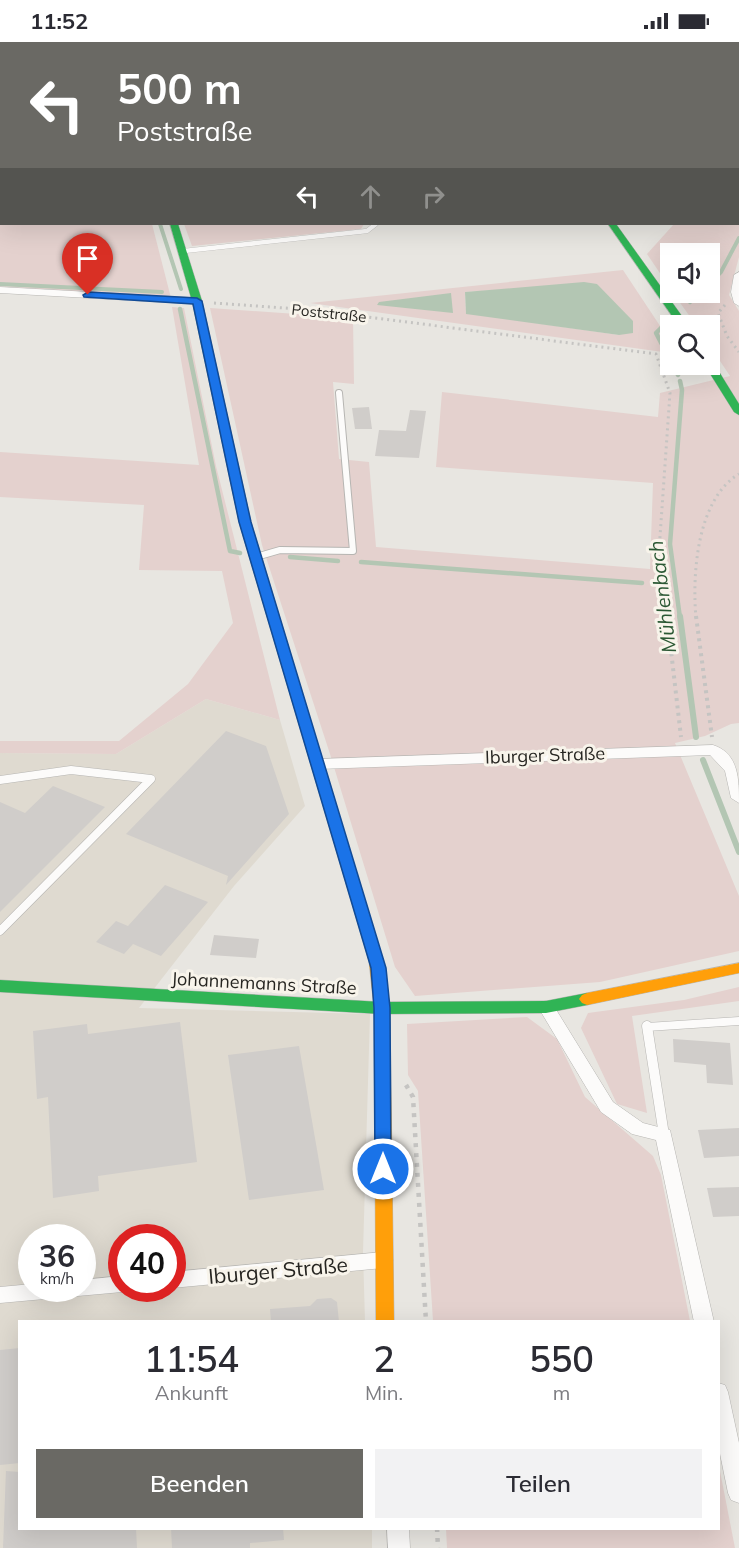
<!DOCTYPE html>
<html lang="de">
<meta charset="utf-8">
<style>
:root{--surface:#fff;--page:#f2f2f3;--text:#2b2b33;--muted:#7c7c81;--accent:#6a6964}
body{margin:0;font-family:Mulish,sans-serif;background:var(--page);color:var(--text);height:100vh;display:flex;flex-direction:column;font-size:22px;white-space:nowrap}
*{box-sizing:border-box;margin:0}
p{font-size:20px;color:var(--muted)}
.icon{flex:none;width:33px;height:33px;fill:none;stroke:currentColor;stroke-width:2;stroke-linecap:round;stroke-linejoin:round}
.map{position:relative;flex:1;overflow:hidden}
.panel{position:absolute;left:18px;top:1278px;width:702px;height:210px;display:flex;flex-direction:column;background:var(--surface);border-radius:0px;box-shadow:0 6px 24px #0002}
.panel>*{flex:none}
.hud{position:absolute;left:0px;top:0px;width:740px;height:183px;box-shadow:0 6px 24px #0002;background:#6a6964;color:#fff;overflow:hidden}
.controls{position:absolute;left:660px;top:201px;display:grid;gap:12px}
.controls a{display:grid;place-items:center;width:60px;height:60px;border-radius:0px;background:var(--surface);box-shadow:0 6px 24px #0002;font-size:30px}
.speed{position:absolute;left:18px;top:1182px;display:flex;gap:12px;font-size:30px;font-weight:700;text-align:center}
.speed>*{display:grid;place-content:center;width:78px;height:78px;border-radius:50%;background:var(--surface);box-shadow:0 6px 24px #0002;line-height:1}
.speed small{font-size:15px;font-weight:400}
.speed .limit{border:9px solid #d22;background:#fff;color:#111}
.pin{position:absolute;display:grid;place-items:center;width:51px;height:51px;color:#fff;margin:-62px -26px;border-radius:50% 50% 50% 0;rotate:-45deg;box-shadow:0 0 6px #0007}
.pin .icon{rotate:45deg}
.me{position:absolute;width:66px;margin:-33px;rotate:0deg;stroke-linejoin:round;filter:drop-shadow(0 0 4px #0008)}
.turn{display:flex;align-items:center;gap:21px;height:126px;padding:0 18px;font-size:27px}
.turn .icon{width:78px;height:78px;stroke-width:2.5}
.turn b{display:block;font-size:42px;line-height:51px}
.lanes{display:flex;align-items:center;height:57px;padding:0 18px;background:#0003;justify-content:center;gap:30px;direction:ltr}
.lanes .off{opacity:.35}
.eta{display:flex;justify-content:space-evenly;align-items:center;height:102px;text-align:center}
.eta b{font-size:36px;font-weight:600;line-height:42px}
.primary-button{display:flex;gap:12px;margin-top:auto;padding:12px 18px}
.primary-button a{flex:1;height:69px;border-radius:0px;background:var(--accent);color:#fff;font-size:24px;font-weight:600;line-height:69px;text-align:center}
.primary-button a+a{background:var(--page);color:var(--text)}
.status{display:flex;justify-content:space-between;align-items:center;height:42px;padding:0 30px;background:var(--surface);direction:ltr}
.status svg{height:16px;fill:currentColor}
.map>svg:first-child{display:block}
</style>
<div class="status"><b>11:52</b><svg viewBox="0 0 49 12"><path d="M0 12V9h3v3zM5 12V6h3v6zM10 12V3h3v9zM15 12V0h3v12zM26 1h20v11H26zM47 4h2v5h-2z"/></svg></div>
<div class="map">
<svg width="739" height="1506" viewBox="0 0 739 1506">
<rect width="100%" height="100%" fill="#e8e6e1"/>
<!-- built -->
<path fill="#dfdad0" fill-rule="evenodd" d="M206 657 280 678 305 764 234 844 139 966 370 972 363 1210 365 1279 20 1280V1486L372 1487V1506H0V711L116 712ZM32 1196H82V1246H32ZM122 1196H172V1246H122Z"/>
<!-- green -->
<g fill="#e4d1ce" fill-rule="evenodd">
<path d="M0 67 2 182H152L171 256 0 244Z"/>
<path d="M739 107V215L729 253 739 269V681L731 682 705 694 675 701 739 854V909L600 940 415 954 395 925 330 712 262 503 210 266 353 276 354 342 333 340 339 417 369 420 376 505 650 527 653 441 436 425 442 350 658 375 660 351 730 334 710 304V284L696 283 673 251 710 250V212H670V246L647 212 674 182H738Z"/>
<path d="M184 182H364L361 187 192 204Z"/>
<path d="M623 228 670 299V311L310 261ZM597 242 619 293 466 271 465 250Z"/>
<path d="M172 265 184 266 216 424 280 678 206 657 116 712 0 711V699H119L188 642 233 581 222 529 139 528 144 463 0 455V410L199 423Z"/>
<path d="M739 945V959L632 974 647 1071 617 1062 581 986 588 971 684 958Z"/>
<path d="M527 975 557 997 585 1055 653 1114 661 1133 690 1279H433L418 1049 408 1033 407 982Z"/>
<path d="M719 1424 735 1506H447L446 1487 718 1486Z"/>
</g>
<!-- water -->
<g fill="#b3c6b3">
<path d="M584 240 597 242 633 279V291L619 293 466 272 465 250Z"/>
<path d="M451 251 453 271 377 263 379 260Z"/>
</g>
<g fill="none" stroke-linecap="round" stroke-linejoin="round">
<!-- stream-far2 -->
<g stroke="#b3c6b3" stroke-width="4">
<path d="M160 182 181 247"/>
<path d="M710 241 721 230 739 196"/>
<path d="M0 242 162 250"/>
<path d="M696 254 700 250"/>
</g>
<!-- stream-far1 -->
<g stroke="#b3c6b3" stroke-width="4.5">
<path d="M690 260 698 252"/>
<path d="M180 267 230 509 240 511"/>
<path d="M662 285 656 291 667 312"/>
<path d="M672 322 678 333"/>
<path d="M290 515 338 519"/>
<path d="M361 520 642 541"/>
<path d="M680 576 670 502 682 348 680 339"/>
</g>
<!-- stream -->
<g stroke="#b3c6b3" stroke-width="6">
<path d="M680 574 696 695"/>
<path d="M703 718 739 810"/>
</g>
</g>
<!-- building -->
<g fill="#d0cdca">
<path d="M369 365 372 387H355L352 366Z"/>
<path d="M410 368 426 369 419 416 375 414 379 388 406 389Z"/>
<path d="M226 689 266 704 289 772 226 843 228 834 126 792Z"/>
<path d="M53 744 105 765 0 870V760L25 771Z"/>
<path d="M165 843 208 860 161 914 133 902 124 912 96 900 116 879 128 884Z"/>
<path d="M214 893 259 897 256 916 210 913Z"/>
<path d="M180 980 197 1120 98 1134 99 1149 53 1156 48 1055 37 1057 33 989 87 982 88 992Z"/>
<path d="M673 997 730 1001 733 1043 707 1041 706 1023 674 1020Z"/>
<path d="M299 1004 324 1148 249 1158 228 1013Z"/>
<path d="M739 1086V1114L704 1116 698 1088Z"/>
<path d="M739 1145V1174L713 1175 707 1146Z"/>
<path d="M331 1256 337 1260 339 1280H271L270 1267 310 1264 317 1257Z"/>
<path d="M20 1306V1421L0 1423V1308Z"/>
<path d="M6 1429 20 1430V1486H136L137 1506H3Z"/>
<path d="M171 1486H283L284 1498 250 1501V1506H172Z"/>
</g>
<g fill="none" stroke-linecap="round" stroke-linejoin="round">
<defs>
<path id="lane-far3" d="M184 209 367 189 376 182"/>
<path id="lane-far2" d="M256 515 280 508 353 509 339 351"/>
<g id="lane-far1">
<path d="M0 738 71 728 151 737 0 889"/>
<path d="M647 985 739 979"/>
</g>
<path id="lane" d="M647 984 664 1093"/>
<g id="street">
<path d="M95 0H103L104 2H96Z"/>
<path d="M739 230V264L734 261 731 250 734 233Z"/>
<path d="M0 245 197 256 202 259 197 262 0 251Z"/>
<path d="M713 703C739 711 739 738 739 761L731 756 725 729 710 713 319 727 312 722 319 717Z"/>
<path d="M546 959 552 961 613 1060 643 1081 670 1088 714 1280H694L656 1098 632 1092 601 1070 538 965 540 961Z"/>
<path d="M383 1210 390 1212 393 1218 390 1224 383 1226 172 1246V1230Z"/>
<path d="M122 1234V1246H130L122 1250 0 1261V1245L32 1242V1246H82V1238Z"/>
<path d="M718 1341 725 1343 728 1350 739 1401V1461L731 1458 728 1451 718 1402Z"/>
<path d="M387 1486H409L410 1506H388Z"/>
</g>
<g id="fast">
<path d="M467 0H475V2H468Z"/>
<path d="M170 182H178L202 259 251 480 383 919 381 923H371L369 919 239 480 192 259Z"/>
<path d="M608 182H616L689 284H679Z"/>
<path d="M710 319 713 320 739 362V373L734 370 704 322H710Z"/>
<path d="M0 938 382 960 546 959 587 951 592 953 595 957 592 961 587 963 546 971 382 972 0 950Z"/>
</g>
<g id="slow">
<path d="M376 914 381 915 383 919 390 966 394 1280H376L374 966 369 919 371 915Z"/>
<path d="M739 921V931L587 963 582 961 579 957 582 953 587 951Z"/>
</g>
</defs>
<!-- lane-far3 casing -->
<use href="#lane-far3" stroke="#b6b5b2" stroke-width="5"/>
<!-- lane-far2 casing -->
<use href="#lane-far2" stroke="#b6b5b2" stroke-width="8"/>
<!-- lane-far1 casing -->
<use href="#lane-far1" stroke="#b6b5b2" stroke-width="9"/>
<!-- lane casing -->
<use href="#lane" stroke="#b6b5b2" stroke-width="11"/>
<!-- street casing -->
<use href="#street" stroke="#b6b5b2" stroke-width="1"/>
<!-- fast casing -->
<use href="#fast" stroke="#b6b5b2" stroke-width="1"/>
<!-- slow casing -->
<use href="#slow" stroke="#b6b5b2" stroke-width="1"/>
<!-- path-far2 -->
<g stroke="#c5c4c2" stroke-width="3" stroke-dasharray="2 4" stroke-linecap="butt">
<path d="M214 261 313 268 656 312 670 351 659 509 667 576"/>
<path d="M725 263 718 271 727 294 739 310"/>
<path d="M696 576C692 532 697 457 739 432"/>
</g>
<!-- path-far1 -->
<g stroke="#c5c4c2" stroke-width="4" stroke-dasharray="3 4.5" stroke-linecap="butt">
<path d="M667 574 681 695"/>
<path d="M696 574 712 695"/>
</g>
<!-- path -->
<g stroke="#c5c4c2" stroke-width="4.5" stroke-dasharray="4 6" stroke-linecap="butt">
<path d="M406 1043 413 1055 426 1280"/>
<path d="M437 1486 438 1506"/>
</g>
<!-- lane-far3 -->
<use href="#lane-far3" stroke="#fcfbfa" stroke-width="4.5"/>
<!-- lane-far2 -->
<use href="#lane-far2" stroke="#fcfbfa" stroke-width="6"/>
<!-- lane-far1 -->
<use href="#lane-far1" stroke="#fcfbfa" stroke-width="8"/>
<!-- lane -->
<use href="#lane" stroke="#fcfbfa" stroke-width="10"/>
<!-- street -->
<use href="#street" fill="#fcfbfa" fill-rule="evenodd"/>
<!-- fast -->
<use href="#fast" fill="#30b455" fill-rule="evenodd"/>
<!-- slow -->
<use href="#slow" fill="#ff9f0a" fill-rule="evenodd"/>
</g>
<!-- route -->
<path fill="#1a73e8" stroke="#114b97" stroke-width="1.5" d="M88 250 197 256 202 259 251 480 386 926 390 966 391 1127 389 1131H377L375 1127 374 966 371 926 239 480 193 262 84 255 83 253Z"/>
<g text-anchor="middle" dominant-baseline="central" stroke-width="6" stroke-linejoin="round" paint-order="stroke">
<!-- far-street labels -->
<g font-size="15" fill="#262521" stroke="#f8f4eb">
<text transform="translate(329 271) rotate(6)">Poststraße</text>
</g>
<!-- street labels -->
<g font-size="18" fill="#262521" stroke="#f8f4eb">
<text transform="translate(545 713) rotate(-2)">Iburger Straße</text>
<text transform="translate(264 941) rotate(3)">Johannemanns Straße</text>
</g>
<!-- water labels -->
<g font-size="20" font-style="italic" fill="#2b5834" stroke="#f8f4eb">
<text transform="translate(662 555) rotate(-97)">Mühlenbach</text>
</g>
<!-- near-street labels -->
<g font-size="21" fill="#262521" stroke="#f8f4eb">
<text transform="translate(278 1228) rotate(-5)">Iburger Straße</text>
</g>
</g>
</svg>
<div class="controls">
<a><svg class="icon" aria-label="sound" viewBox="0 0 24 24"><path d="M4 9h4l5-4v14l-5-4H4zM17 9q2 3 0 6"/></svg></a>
<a><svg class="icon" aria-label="search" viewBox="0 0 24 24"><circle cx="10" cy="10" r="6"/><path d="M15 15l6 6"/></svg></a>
</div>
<div class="speed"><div>36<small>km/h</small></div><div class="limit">40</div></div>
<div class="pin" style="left:88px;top:253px;background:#d93025"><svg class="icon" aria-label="arrive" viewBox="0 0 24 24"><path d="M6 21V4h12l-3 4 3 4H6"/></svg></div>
<svg class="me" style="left:383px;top:1127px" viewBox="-20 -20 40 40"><circle r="17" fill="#1a73e8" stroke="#fff" stroke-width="3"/><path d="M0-11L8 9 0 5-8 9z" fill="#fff"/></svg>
<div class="hud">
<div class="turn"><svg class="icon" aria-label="left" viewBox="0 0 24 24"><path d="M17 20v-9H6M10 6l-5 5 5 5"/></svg><div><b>500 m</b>Poststraße</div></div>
<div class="lanes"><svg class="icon" aria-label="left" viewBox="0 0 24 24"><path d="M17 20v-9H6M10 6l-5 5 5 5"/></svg><svg class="icon off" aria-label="ahead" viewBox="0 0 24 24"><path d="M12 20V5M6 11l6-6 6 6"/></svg><svg class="icon off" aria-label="right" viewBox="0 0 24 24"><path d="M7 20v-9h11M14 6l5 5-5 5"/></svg></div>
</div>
<section class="panel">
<div class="eta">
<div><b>11:54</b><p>Ankunft</p></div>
<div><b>2</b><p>Min.</p></div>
<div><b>550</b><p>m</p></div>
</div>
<div class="primary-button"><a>Beenden</a><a>Teilen</a></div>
</section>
</div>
